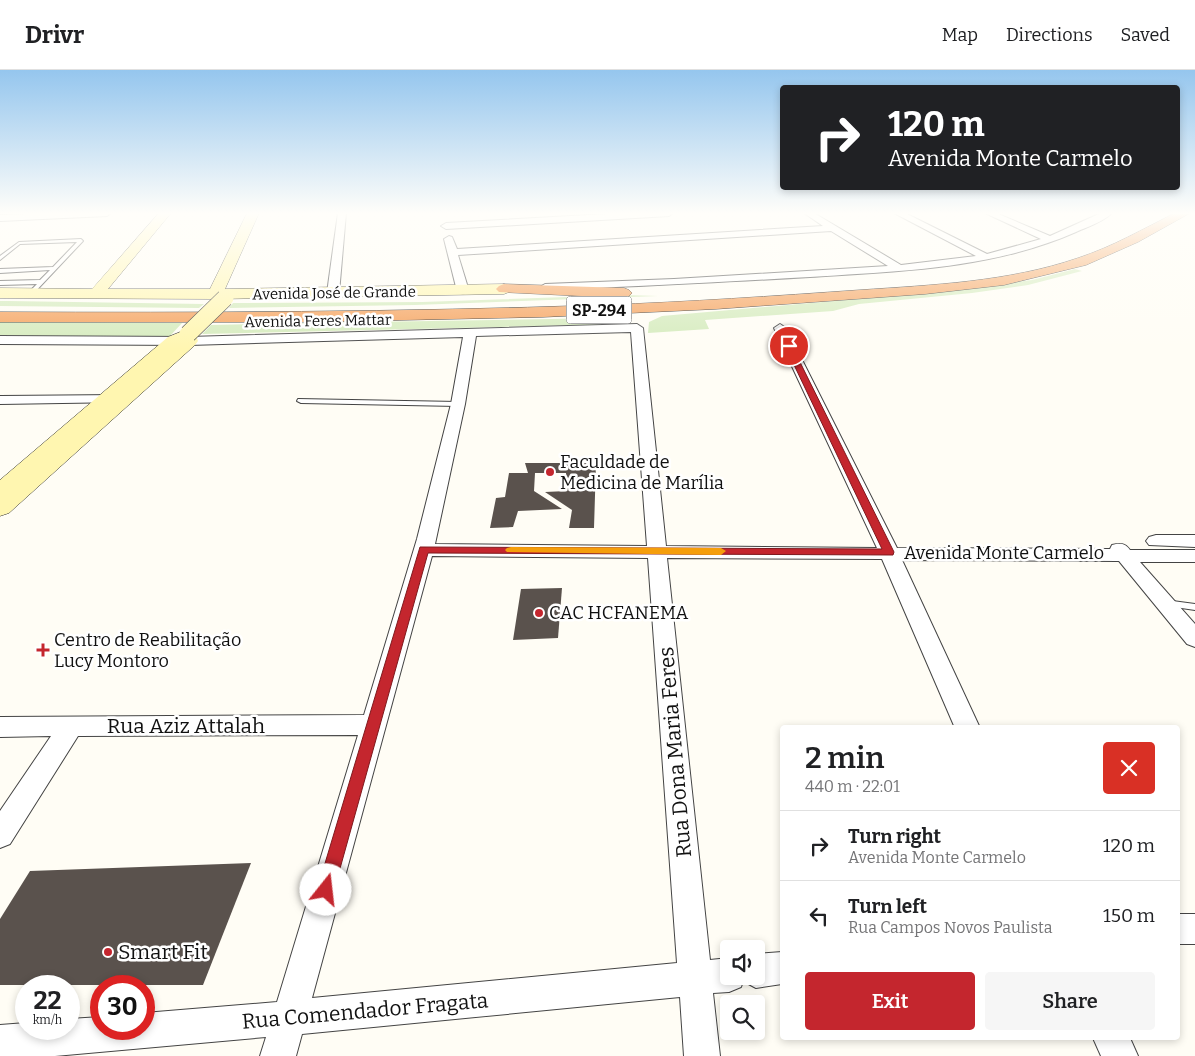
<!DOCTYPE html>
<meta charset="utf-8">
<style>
:root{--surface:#fff;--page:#f6f6f6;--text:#202124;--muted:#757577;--line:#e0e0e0;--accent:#c4262e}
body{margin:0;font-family:Bitter,serif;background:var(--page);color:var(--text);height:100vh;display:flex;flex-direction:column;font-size:19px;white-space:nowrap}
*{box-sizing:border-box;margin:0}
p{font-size:16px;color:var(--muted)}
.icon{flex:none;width:28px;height:28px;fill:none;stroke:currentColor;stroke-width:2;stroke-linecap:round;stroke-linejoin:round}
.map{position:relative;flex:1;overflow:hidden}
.details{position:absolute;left:780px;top:655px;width:400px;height:315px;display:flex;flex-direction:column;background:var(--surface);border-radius:5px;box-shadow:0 2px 8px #0003}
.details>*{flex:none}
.top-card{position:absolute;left:780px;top:15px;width:400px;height:105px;border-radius:5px;box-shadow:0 2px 8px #0003;background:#202124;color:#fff;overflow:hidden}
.fabs{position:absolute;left:720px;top:870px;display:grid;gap:10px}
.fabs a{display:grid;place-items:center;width:45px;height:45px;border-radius:5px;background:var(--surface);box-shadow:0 2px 8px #0003;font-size:25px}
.speed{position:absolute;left:15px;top:905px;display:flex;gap:10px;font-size:25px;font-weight:700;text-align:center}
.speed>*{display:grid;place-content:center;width:65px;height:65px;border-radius:50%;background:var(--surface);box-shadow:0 2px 8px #0003;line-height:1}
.speed small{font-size:12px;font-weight:400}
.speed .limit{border:8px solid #d22;background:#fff;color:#111}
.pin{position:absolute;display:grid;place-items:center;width:42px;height:42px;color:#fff;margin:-21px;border:2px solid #fff;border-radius:50%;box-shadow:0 1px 5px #0007}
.me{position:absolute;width:55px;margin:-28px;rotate:16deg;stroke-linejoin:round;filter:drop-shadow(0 0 4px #0008)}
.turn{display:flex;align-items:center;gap:18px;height:105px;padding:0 25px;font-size:22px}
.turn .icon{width:65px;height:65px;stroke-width:2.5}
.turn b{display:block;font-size:35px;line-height:42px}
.round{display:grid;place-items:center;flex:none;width:52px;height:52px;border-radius:5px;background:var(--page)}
.overview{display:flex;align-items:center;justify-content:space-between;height:85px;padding:0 25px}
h1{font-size:30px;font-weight:600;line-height:38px}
.cta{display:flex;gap:10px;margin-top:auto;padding:10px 25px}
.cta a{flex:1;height:58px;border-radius:5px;background:var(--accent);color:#fff;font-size:20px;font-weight:600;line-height:58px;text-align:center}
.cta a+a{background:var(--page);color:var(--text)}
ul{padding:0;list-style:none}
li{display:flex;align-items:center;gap:15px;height:70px;padding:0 25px;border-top:1px solid var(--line)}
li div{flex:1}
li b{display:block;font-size:19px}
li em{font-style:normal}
header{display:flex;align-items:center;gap:30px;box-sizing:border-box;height:70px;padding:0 25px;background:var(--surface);border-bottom:1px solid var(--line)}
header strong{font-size:24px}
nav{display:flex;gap:28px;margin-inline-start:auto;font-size:18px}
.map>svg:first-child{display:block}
</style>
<header>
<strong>Drivr</strong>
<nav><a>Map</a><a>Directions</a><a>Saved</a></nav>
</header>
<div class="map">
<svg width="1195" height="986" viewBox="0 0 1195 986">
<rect width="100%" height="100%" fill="#fffdf5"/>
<!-- green -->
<g fill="#d5ebbd">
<path d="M1075 199 1082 201 1028 215 972 223 859 234 833 241 705 250 709 259 648 263 649 252 662 246 949 221 1032 210Z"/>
<path d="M625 225 658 226 415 235 229 238 233 233 422 232Z"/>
<path d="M0 231H8L204 234 199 238 0 236Z"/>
<path d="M596 248 614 250 624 254 202 264 211 255C340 252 468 251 596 248Z"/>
<path d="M0 252 182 253 170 266 164 268H0Z"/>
</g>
<!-- building -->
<g fill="#5a524d">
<path d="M525 393H596L594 458H569L572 440 545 422 567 421 566 403H535L534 421 562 439 518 441 513 457 490 458 496 428 505 427 509 403H528Z"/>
<path d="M562 518 558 568 513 570 521 519Z"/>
<path d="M251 793 203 915H0V849L30 801Z"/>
</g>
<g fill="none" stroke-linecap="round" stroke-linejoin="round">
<defs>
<g id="lane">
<path d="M81 169 83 171 32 225 27 224 37 214 0 215V211L40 210 50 200 0 203V199L53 197 77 172 20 174 0 190V186L19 172Z"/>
<path d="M298 329 458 332 462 334 458 336 301 333 297 331Z"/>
<path d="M1165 530 1195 534V540L1161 535 1160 533 1161 531Z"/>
</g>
<g id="street">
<path d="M52 143H111L107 146 0 151V145Z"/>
<path d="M338 143H346L339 223 333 226 327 223Z"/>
<path d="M625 143H673L669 146 446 159 441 156 446 153Z"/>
<path d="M804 143H814L901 195 976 186 894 143H905L987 184 1041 169 985 143H996L1050 166 1101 143H1112C1103 152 1087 157 1076 162 992 199 901 201 810 207 722 212 633 217 545 220L540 217 545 214 674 209 888 196 831 161 458 185 469 221 463 224 457 221 444 169 449 166 452 167 457 179 823 156Z"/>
<path d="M637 254 643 258 666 476 877 478 774 258 780 254 786 258 897 478 1110 479 1112 475C1120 473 1125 473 1130 480H1195V492H1140L1195 554V577L1187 574 1119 491 902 490 980 658H955L882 489 667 488 710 890 729 888V906H756V884L782 882V914L756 918 743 911 741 917 729 922 713 923 720 986H684L680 927 302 964 296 986H260L266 967 55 986H0V955L26 953V959H69V949L101 947V959H144V943L277 932 358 665 78 666 10 774 0 778V741L51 666 0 667V647L364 645 417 469 451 334 463 267 189 275 0 274V266L189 267ZM631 262 647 476 435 474 465 334 476 266ZM432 486 648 488 677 893 312 928Z"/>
<path d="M120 325 125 326 127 329 125 332 0 334V326Z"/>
<path d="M1156 465H1195V477L1149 475 1146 471 1149 467Z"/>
<rect x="1178" y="844" width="17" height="30"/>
<path d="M1093 968H1130L1138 986H1101Z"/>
</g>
<g id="secondary">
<path d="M159 143H171L108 219H210L247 143H259L225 219 504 214 509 216 512 219 509 222 504 224 215 229 0 228V218L92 219Z"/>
<path d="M188 259 194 260 198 271 195 275 9 443 0 446V410L168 267Z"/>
</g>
<g id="highway">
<path d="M1175 143H1190L1138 172 1086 195 1004 215 925 224 716 239 543 247 310 252H0V242C201 243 402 242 603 235 689 232 774 226 860 220 932 215 1008 212 1078 188 1112 177 1143 159 1175 143Z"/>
<path d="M504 214 624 218 629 220 632 223 629 226 624 228 499 222 496 219 499 216Z"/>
</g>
</defs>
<!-- lane casing -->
<use href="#lane" stroke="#444" stroke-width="2"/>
<!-- street casing -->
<use href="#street" stroke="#444" stroke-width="2"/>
<!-- secondary casing -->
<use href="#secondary" stroke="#333" stroke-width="1"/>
<!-- highway casing -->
<use href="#highway" stroke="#222" stroke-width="1"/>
<!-- lane -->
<use href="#lane" fill="#fff" fill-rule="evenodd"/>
<!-- street -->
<use href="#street" fill="#fff" fill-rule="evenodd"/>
<!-- secondary -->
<use href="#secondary" fill="#fff6b0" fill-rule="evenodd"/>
<!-- highway -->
<use href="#highway" fill="#f5a25d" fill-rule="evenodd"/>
<defs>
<path id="secondary-bridge" d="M188 264 225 228"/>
</defs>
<!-- secondary-bridge casing -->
<use href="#secondary-bridge" stroke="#333" stroke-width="18" stroke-linecap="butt"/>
<!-- secondary-bridge -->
<use href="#secondary-bridge" stroke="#fff6b0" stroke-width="17"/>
</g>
<!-- sky -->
<linearGradient id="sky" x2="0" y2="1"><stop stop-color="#95c6ee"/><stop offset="0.51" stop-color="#fffefa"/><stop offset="1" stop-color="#fffefa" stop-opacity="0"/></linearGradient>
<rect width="1195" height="281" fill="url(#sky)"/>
<!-- route -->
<path fill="#c4262e" stroke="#7f191e" d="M789 273 792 276 894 482 893 485 428 483 334 820 332 826 326 828 319 826 317 820 420 477 882 479 785 276Z"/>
<!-- slow -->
<path fill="#f59e0b" d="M511 477 721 478 726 481 721 485 507 482 505 480 507 478Z"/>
<!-- markers -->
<g fill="#c4262e" stroke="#fff" stroke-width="2">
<circle cx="550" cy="402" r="5"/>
<circle cx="539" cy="543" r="5"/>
<path d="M40.5 572.5h5v5h5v5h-5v5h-5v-5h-5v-5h5z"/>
<circle cx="108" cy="882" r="5"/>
</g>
<g text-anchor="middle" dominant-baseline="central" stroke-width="5" stroke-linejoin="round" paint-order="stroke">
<!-- far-street labels -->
<g font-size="15" fill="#111" stroke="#fff">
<text transform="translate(334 223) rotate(-1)">Avenida José de Grande</text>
<text transform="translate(318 251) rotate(-1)">Avenida Feres Mattar</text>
</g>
<!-- shield labels -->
<rect fill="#fff" stroke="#585858" stroke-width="1" x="566.5" y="226.5" width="65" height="27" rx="4"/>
<g font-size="16" font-weight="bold" fill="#111">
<text x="599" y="240">SP-294</text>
</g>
<!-- poi labels -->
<g font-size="18" fill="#111" stroke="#fff" text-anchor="start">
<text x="560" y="392">Faculdade de<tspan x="560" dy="21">Medicina de Marília</tspan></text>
<text x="549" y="543">CAC HCFANEMA</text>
<text x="54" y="570">Centro de Reabilitação<tspan x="54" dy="21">Lucy Montoro</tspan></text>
</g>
<!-- street labels -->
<g font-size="18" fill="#111" stroke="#fff">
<text x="1004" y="483">Avenida Monte Carmelo</text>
</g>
<!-- near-street labels -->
<g font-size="21" fill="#111" stroke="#fff">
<text x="186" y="656">Rua Aziz Attalah</text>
<text transform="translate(675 682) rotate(-95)">Rua Dona Maria Feres</text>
<text transform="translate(365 941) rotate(-5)">Rua Comendador Fragata</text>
</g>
<!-- near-poi labels -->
<g font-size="21" fill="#111" stroke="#fff" text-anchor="start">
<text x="118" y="882">Smart Fit</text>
</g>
</g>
</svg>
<div class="fabs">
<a><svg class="icon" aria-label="sound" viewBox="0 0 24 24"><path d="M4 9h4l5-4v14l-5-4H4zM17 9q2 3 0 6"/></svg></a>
<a><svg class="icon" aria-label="search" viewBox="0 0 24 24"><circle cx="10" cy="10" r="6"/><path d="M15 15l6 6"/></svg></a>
</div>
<div class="speed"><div>22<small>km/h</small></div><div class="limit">30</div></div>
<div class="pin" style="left:789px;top:276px;background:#d93025"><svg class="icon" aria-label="arrive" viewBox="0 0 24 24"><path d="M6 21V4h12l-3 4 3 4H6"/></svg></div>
<svg class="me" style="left:326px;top:820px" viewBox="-20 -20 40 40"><circle r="19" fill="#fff"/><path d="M0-13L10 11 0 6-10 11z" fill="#c4262e"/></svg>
<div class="top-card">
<div class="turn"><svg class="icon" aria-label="right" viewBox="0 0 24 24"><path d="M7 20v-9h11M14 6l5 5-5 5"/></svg><div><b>120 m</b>Avenida Monte Carmelo</div></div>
</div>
<section class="details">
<div class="overview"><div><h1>2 min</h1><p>440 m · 22:01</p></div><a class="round" style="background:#d93025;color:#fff"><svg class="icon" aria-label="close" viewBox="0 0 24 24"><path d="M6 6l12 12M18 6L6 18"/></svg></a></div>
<ul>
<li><svg class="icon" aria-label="right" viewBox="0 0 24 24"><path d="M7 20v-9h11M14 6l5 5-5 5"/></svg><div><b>Turn right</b><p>Avenida Monte Carmelo</p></div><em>120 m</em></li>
<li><svg class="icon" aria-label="left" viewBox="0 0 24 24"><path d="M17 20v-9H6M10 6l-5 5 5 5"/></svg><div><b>Turn left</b><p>Rua Campos Novos Paulista</p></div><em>150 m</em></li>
</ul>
<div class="cta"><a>Exit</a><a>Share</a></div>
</section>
</div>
